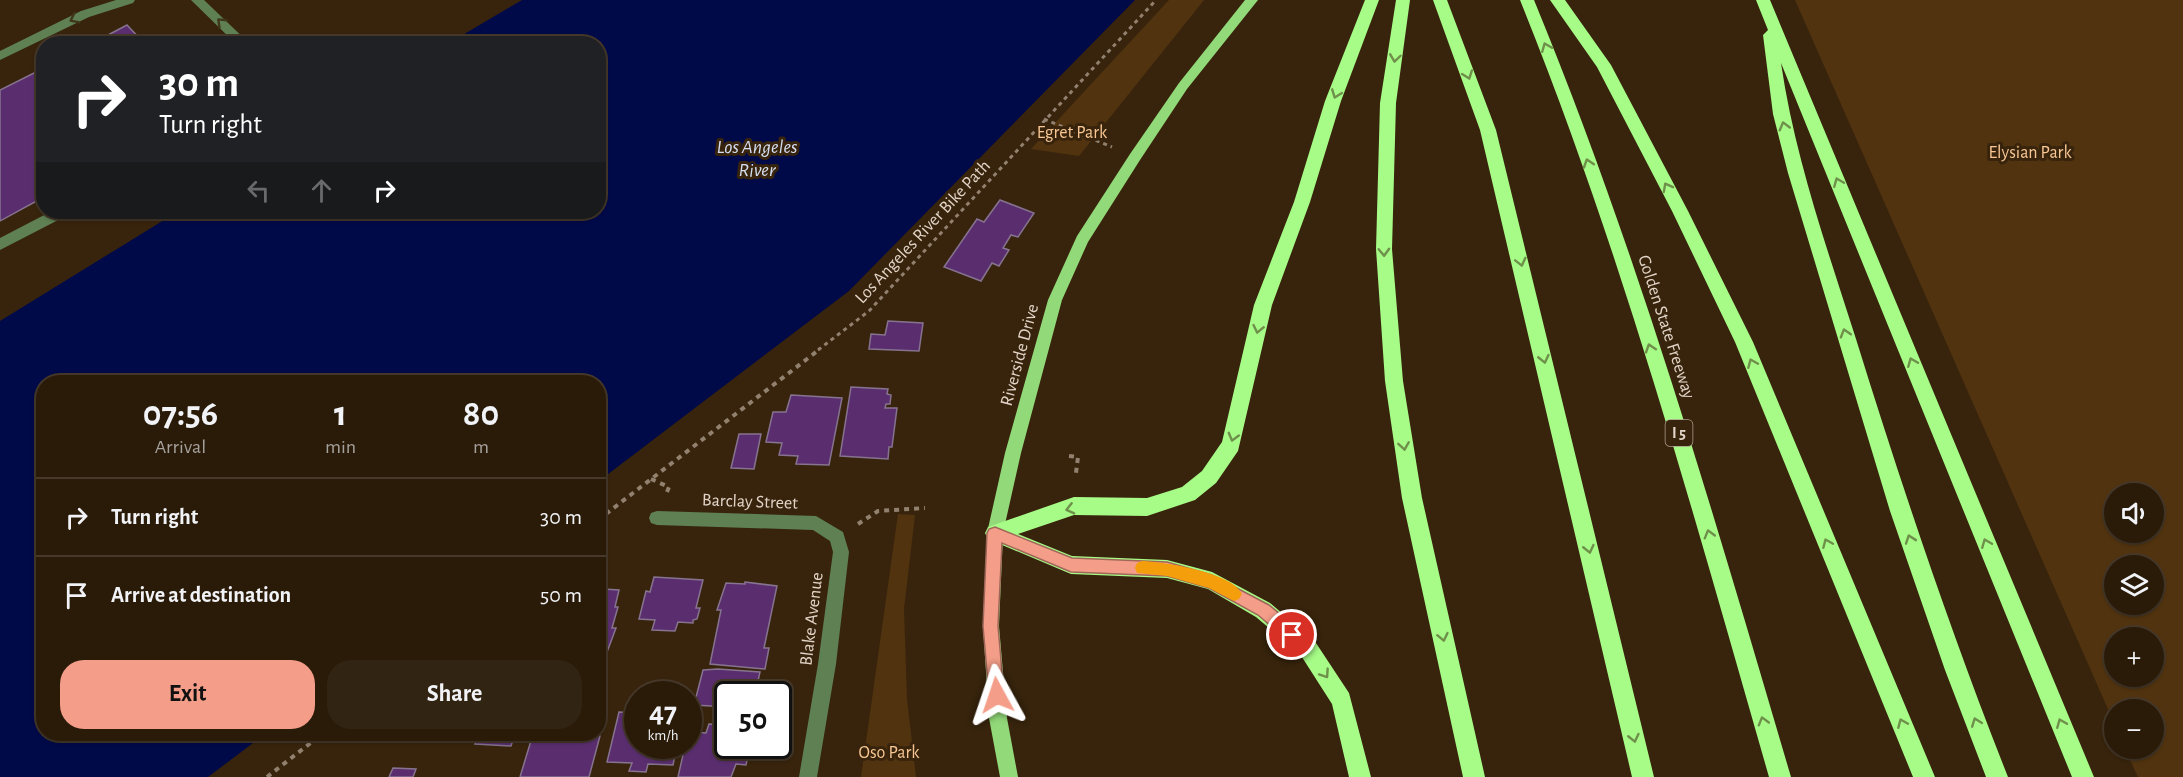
<!DOCTYPE html>
<meta charset="utf-8">
<style>
:root{--surface:#2a1b09;--page:#322412;--text:#f1f3f6;--muted:#a5a19c;--line:#46392a;--accent:#f49e89}
body{margin:0;font-family:"Alegreya Sans",sans-serif;background:var(--page);color:var(--text);height:100vh;display:flex;flex-direction:column;font-size:22px;white-space:nowrap}
*{box-sizing:border-box;margin:0}
p{font-size:20px;color:var(--muted)}
.icon{flex:none;width:33px;height:33px;fill:none;stroke:currentColor;stroke-width:2;stroke-linecap:round;stroke-linejoin:round}
.map{position:relative;flex:1;overflow:hidden}
.sheet{position:absolute;left:36px;top:375px;width:570px;height:366px;display:flex;flex-direction:column;background:var(--surface);border-radius:24px;box-shadow:0 2px 4px #0004,0 0 0 2px var(--line)}
.sheet>*{flex:none}
.banner{position:absolute;left:36px;top:36px;width:570px;height:183px;border-radius:24px;box-shadow:0 2px 4px #0004,0 0 0 2px var(--line);background:#202124;color:#fff;overflow:hidden}
.controls{position:absolute;left:2104px;top:483px;display:grid;gap:12px}
.controls a{display:grid;place-items:center;width:60px;height:60px;border-radius:50%;background:var(--surface);box-shadow:0 2px 4px #0004,0 0 0 2px var(--line);font-size:30px}
.speed{position:absolute;left:624px;top:681px;display:flex;gap:12px;font-size:30px;font-weight:700;text-align:center}
.speed>*{display:grid;place-content:center;width:78px;height:78px;border-radius:50%;background:var(--surface);box-shadow:0 2px 4px #0004,0 0 0 2px var(--line);line-height:1}
.speed small{font-size:15px;font-weight:400}
.speed .limit{border:3px solid #111;border-radius:9px;background:#fff;color:#111}
.pin{position:absolute;display:grid;place-items:center;width:51px;height:51px;color:#fff;margin:-26px;border:3px solid #fff;border-radius:50%;box-shadow:0 2px 6px #0007}
.me{position:absolute;width:66px;margin:-33px;rotate:355deg;stroke-linejoin:round;filter:drop-shadow(0 0 4px #0008)}
.turn{display:flex;align-items:center;gap:21px;height:126px;padding:0 24px;font-size:27px}
.turn .icon{width:78px;height:78px;stroke-width:2.5}
.turn b{display:block;font-size:42px;line-height:51px}
.lanes{display:flex;align-items:center;height:57px;padding:0 24px;background:#0003;justify-content:center;gap:30px;direction:ltr}
.lanes .off{opacity:.35}
.eta{display:flex;justify-content:space-evenly;align-items:center;height:102px;text-align:center}
.eta b{font-size:36px;font-weight:700;line-height:42px}
.primary-button{display:flex;gap:12px;margin-top:auto;padding:12px 24px}
.primary-button a{flex:1;height:69px;border-radius:24px;background:var(--accent);color:#111;font-size:24px;font-weight:700;line-height:69px;text-align:center}
.primary-button a+a{background:var(--page);color:var(--text)}
ul{padding:0;list-style:none}
li{display:flex;align-items:center;gap:18px;height:78px;padding:0 24px;border-top:2px solid var(--line)}
li div{flex:1}
li b{display:block;font-size:22px}
li em{font-style:normal}
.map>svg:first-child{display:block}
</style>
<div class="map">
<svg width="2183" height="777" viewBox="0 0 2183 777">
<rect width="100%" height="100%" fill="#38240c"/>
<!-- green -->
<g fill="#51330f" fill-rule="evenodd">
<path d="M1169 0H1204L1079 156 1031 149Z"/>
<path d="M1795 0H2183V777H2138L2125 749 2154 748V710H2115V725ZM2115 494H2154V532H2115ZM2115 566H2154V604H2115ZM2115 638H2154V676H2115Z"/>
<path d="M898 514 915 515 904 609 907 699 916 777H861Z"/>
</g>
<!-- water -->
<path fill="#010a48" d="M522 0H1135L849 291 599 481 598 382H44V734H265L208 777H0V321L177 212H598V44L449 43Z"/>
<!-- building -->
<g fill="#5a2e6e" stroke="#86738f" stroke-width="1.5">
<path d="M127 25 145 44H91Z"/>
<path d="M44 68V197L0 221V90Z"/>
<path d="M1000 200 1034 213 1018 237 1011 235 1003 248 1009 250 999 266 992 263 981 281 944 267 977 219 984 222Z"/>
<path d="M888 321 923 323 919 351 869 349 871 334 885 335Z"/>
<path d="M851 387 888 389 887 394 891 395 890 404H886L885 408H897L892 447H889L888 459 840 456Z"/>
<path d="M791 395 842 398 829 465 796 464 798 456 779 455 782 443 766 442 773 412H786Z"/>
<path d="M739 434H761L754 469 731 468Z"/>
<path d="M654 577 703 580 696 608H700L697 619 693 620V623L678 622 675 631 652 630 655 620 639 619 646 591 650 592Z"/>
<path d="M745 582 777 586 764 648H769L765 669 710 664 721 610H717L726 583 745 584Z"/>
<path d="M603 589 619 590 615 607H618L612 628H616L598 676V594L602 595Z"/>
<path d="M718 669 760 672 755 694H728V707L694 705 703 670Z"/>
<path d="M619 712 638 713V746H677L673 765 648 764 646 772 629 771 632 763 607 762Z"/>
<path d="M709 724 728 725V746H750L746 765 736 764 731 777H678L685 746H688V741H692L694 732 706 733Z"/>
<path d="M478 734H515L511 746 475 744Z"/>
<path d="M533 734 600 736 589 777H520Z"/>
<path d="M393 768 416 769 413 777H389Z"/>
</g>
<g fill="none" stroke-linecap="round" stroke-linejoin="round">
<!-- path-far1 -->
<g stroke="#92816f" stroke-width="3" stroke-dasharray="4 4" stroke-linecap="butt">
<path d="M1044 119 1112 147"/>
<path d="M818 350 869 311 1156 0"/>
</g>
<!-- path -->
<g stroke="#92816f" stroke-width="4" stroke-dasharray="5 5" stroke-linecap="butt">
<path d="M1069 456 1078 457 1076 473"/>
<path d="M651 479 669 487 667 492"/>
<path d="M598 520 820 349"/>
<path d="M858 524 878 511 925 508"/>
<path d="M267 777 322 734"/>
</g>
<!-- minor -->
<g fill="#5e8053" fill-rule="evenodd">
<path d="M116 0H135L133 3 89 17 0 60V51L81 11Z"/>
<path d="M191 0H204L250 44H236Z"/>
<path d="M50 212H68L66 216 0 250V238Z"/>
<path d="M657 511 816 516 843 532 849 552 836 664 817 777H799L818 664 833 552 830 541 813 530 657 525 651 523 649 518 651 513Z"/>
</g>
<!-- major -->
<path fill="#92d979" fill-rule="evenodd" d="M1245 0H1258L1187 89 1140 160 1088 242 1062 300 1021 453 1003 533 999 626 1007 718 1018 777H1000L989 718 983 626 987 533 1005 453 1048 300 1077 236 1130 154 1179 83Z"/>
<!-- highway -->
<g fill="#a6fc87" fill-rule="evenodd">
<path d="M1365 0H1379L1341 101 1310 202 1272 305 1238 451 1216 483 1195 500 1147 516 1074 515 1018 534 1072 556 1167 560 1212 572 1270 603 1314 640 1349 693 1371 777H1349L1332 704 1300 654 1256 617 1208 589 1167 578 1071 574 988 539 985 533 988 527 1074 497 1147 498 1182 487 1202 471 1222 442 1254 305 1294 202 1325 101Z"/>
<path d="M1396 0H1410L1396 103 1392 249 1403 381 1422 498 1485 777H1463L1402 498 1385 381 1376 249 1380 103Z"/>
<path d="M1433 0H1447L1496 130 1654 777H1632L1480 130Z"/>
<path d="M1520 0H1534C1638 252 1714 516 1791 777H1769C1694 516 1622 252 1520 0Z"/>
<path d="M1550 0H1565L1611 65 1688 211 1753 342 1935 777H1913L1735 342 1672 211 1597 67Z"/>
<path d="M1756 0H1770L2094 777H2072L1781 63C1795 158 1827 248 1856 339 1902 487 1951 633 2008 777H1986L1945 670 1890 511 1788 173 1773 114 1763 35 1768 30Z"/>
</g>
</g>
<!-- one-way arrows -->
<defs><path id="oneway-chevron" d="M-2-3.5L2.5 0L-2 3.5" fill="none" stroke-width="1.6" stroke-linecap="round" stroke-linejoin="round" transform="scale(1.5)"/></defs>
<g stroke="#40361a">
<use href="#oneway-chevron" transform="translate(74 19) rotate(154)"/>
<use href="#oneway-chevron" transform="translate(221 22) rotate(-136)"/>
</g>
<g stroke="#6f904a">
<use href="#oneway-chevron" transform="translate(1546 47) rotate(-112)"/>
<use href="#oneway-chevron" transform="translate(1395 58) rotate(98)"/>
<use href="#oneway-chevron" transform="translate(1468 75) rotate(70)"/>
<use href="#oneway-chevron" transform="translate(1336 94) rotate(111)"/>
<use href="#oneway-chevron" transform="translate(1784 126) rotate(-105)"/>
<use href="#oneway-chevron" transform="translate(1588 163) rotate(-108)"/>
<use href="#oneway-chevron" transform="translate(1838 182) rotate(-112)"/>
<use href="#oneway-chevron" transform="translate(1667 187) rotate(-118)"/>
<use href="#oneway-chevron" transform="translate(1384 252) rotate(88)"/>
<use href="#oneway-chevron" transform="translate(1521 262) rotate(76)"/>
<use href="#oneway-chevron" transform="translate(1258 329) rotate(102)"/>
<use href="#oneway-chevron" transform="translate(1845 333) rotate(-107)"/>
<use href="#oneway-chevron" transform="translate(1650 348) rotate(-108)"/>
<use href="#oneway-chevron" transform="translate(1544 359) rotate(77)"/>
<use href="#oneway-chevron" transform="translate(1912 362) rotate(-112)"/>
<use href="#oneway-chevron" transform="translate(1752 363) rotate(-113)"/>
<use href="#oneway-chevron" transform="translate(1233 437) rotate(105)"/>
<use href="#oneway-chevron" transform="translate(1404 446) rotate(81)"/>
<use href="#oneway-chevron" transform="translate(1070 509) rotate(166)"/>
<use href="#oneway-chevron" transform="translate(1709 534) rotate(-106)"/>
<use href="#oneway-chevron" transform="translate(1910 539) rotate(-109)"/>
<use href="#oneway-chevron" transform="translate(1827 543) rotate(-113)"/>
<use href="#oneway-chevron" transform="translate(1986 543) rotate(-112)"/>
<use href="#oneway-chevron" transform="translate(1589 549) rotate(77)"/>
<use href="#oneway-chevron" transform="translate(1443 637) rotate(78)"/>
<use href="#oneway-chevron" transform="translate(1325 674) rotate(56)"/>
<use href="#oneway-chevron" transform="translate(1763 721) rotate(-106)"/>
<use href="#oneway-chevron" transform="translate(1976 722) rotate(-111)"/>
<use href="#oneway-chevron" transform="translate(1902 723) rotate(-113)"/>
<use href="#oneway-chevron" transform="translate(2061 723) rotate(-112)"/>
<use href="#oneway-chevron" transform="translate(1634 738) rotate(77)"/>
</g>
<!-- route -->
<path fill="#f49e89" stroke="#9f6759" stroke-width="1.5" d="M995 527 1072 558 1167 562 1212 575 1269 605 1298 629 1300 635 1298 640 1292 642 1287 640 1258 615 1209 588 1167 576 1071 572 1002 543 998 626 1004 695 1002 700 997 703 991 700 989 695 983 626 987 533 989 529Z"/>
<!-- slow -->
<path fill="#f59e0b" d="M1142 561C1164 562 1232 572 1242 594L1239 599 1234 601 1209 588 1167 576 1137 573 1135 568 1137 563Z"/>
<g text-anchor="middle" dominant-baseline="central" stroke-width="6" stroke-linejoin="round" paint-order="stroke">
<!-- shield labels -->
<rect fill="#38240c" stroke="#af9f8f" stroke-width="1.5" x="1665.5" y="420" width="27" height="26" rx="4.5"/>
<g font-size="16" font-weight="bold" fill="#e2d4c7">
<text x="1679" y="433">I 5</text>
</g>
<!-- park labels -->
<g font-size="18" fill="#f7c694" stroke="#38240c">
<text x="1072" y="133">Egret Park</text>
<text x="2030" y="153">Elysian Park</text>
<text x="889" y="753">Oso Park</text>
</g>
<!-- street labels -->
<g font-size="18" fill="#e2d4c7" stroke="#38240c">
<text transform="translate(923 232) rotate(-47)">Los Angeles River Bike Path</text>
<text transform="translate(1666 327) rotate(72)">Golden State Freeway</text>
<text transform="translate(1020 355) rotate(-75)">Riverside Drive</text>
<text transform="translate(750 502) rotate(2)">Barclay Street</text>
<text transform="translate(812 619) rotate(-83)">Blake Avenue</text>
</g>
<!-- water labels -->
<g font-size="20" font-style="italic" fill="#d4def1" stroke="#38240c">
<text x="757" y="147">Los Angeles<tspan x="757" dy="23">River</tspan></text>
</g>
</g>
</svg>
<div class="controls">
<a><svg class="icon" aria-label="sound" viewBox="0 0 24 24"><path d="M4 9h4l5-4v14l-5-4H4zM17 9q2 3 0 6"/></svg></a>
<a><svg class="icon" aria-label="layers" viewBox="0 0 24 24"><path d="M12 4l9 5-9 5-9-5zM3 14l9 5 9-5"/></svg></a>
<a>+</a>
<a>−</a>
</div>
<div class="speed"><div>47<small>km/h</small></div><div class="limit">50</div></div>
<div class="pin" style="left:1292px;top:635px;background:#d93025"><svg class="icon" aria-label="arrive" viewBox="0 0 24 24"><path d="M6 21V4h12l-3 4 3 4H6"/></svg></div>
<svg class="me" style="left:997px;top:695px" viewBox="-20 -20 40 40"><path d="M0-17L14 15 0 8-14 15z" fill="#f49e89" stroke="#fff" stroke-width="4"/></svg>
<div class="banner">
<div class="turn"><svg class="icon" aria-label="right" viewBox="0 0 24 24"><path d="M7 20v-9h11M14 6l5 5-5 5"/></svg><div><b>30 m</b>Turn right</div></div>
<div class="lanes"><svg class="icon off" aria-label="left" viewBox="0 0 24 24"><path d="M17 20v-9H6M10 6l-5 5 5 5"/></svg><svg class="icon off" aria-label="ahead" viewBox="0 0 24 24"><path d="M12 20V5M6 11l6-6 6 6"/></svg><svg class="icon" aria-label="right" viewBox="0 0 24 24"><path d="M7 20v-9h11M14 6l5 5-5 5"/></svg></div>
</div>
<section class="sheet">
<div class="eta">
<div><b>07:56</b><p>Arrival</p></div>
<div><b>1</b><p>min</p></div>
<div><b>80</b><p>m</p></div>
</div>
<ul>
<li><svg class="icon" aria-label="right" viewBox="0 0 24 24"><path d="M7 20v-9h11M14 6l5 5-5 5"/></svg><div><b>Turn right</b></div><em>30 m</em></li>
<li><svg class="icon" aria-label="arrive" viewBox="0 0 24 24"><path d="M6 21V4h12l-3 4 3 4H6"/></svg><div><b>Arrive at destination</b></div><em>50 m</em></li>
</ul>
<div class="primary-button"><a>Exit</a><a>Share</a></div>
</section>
</div>
